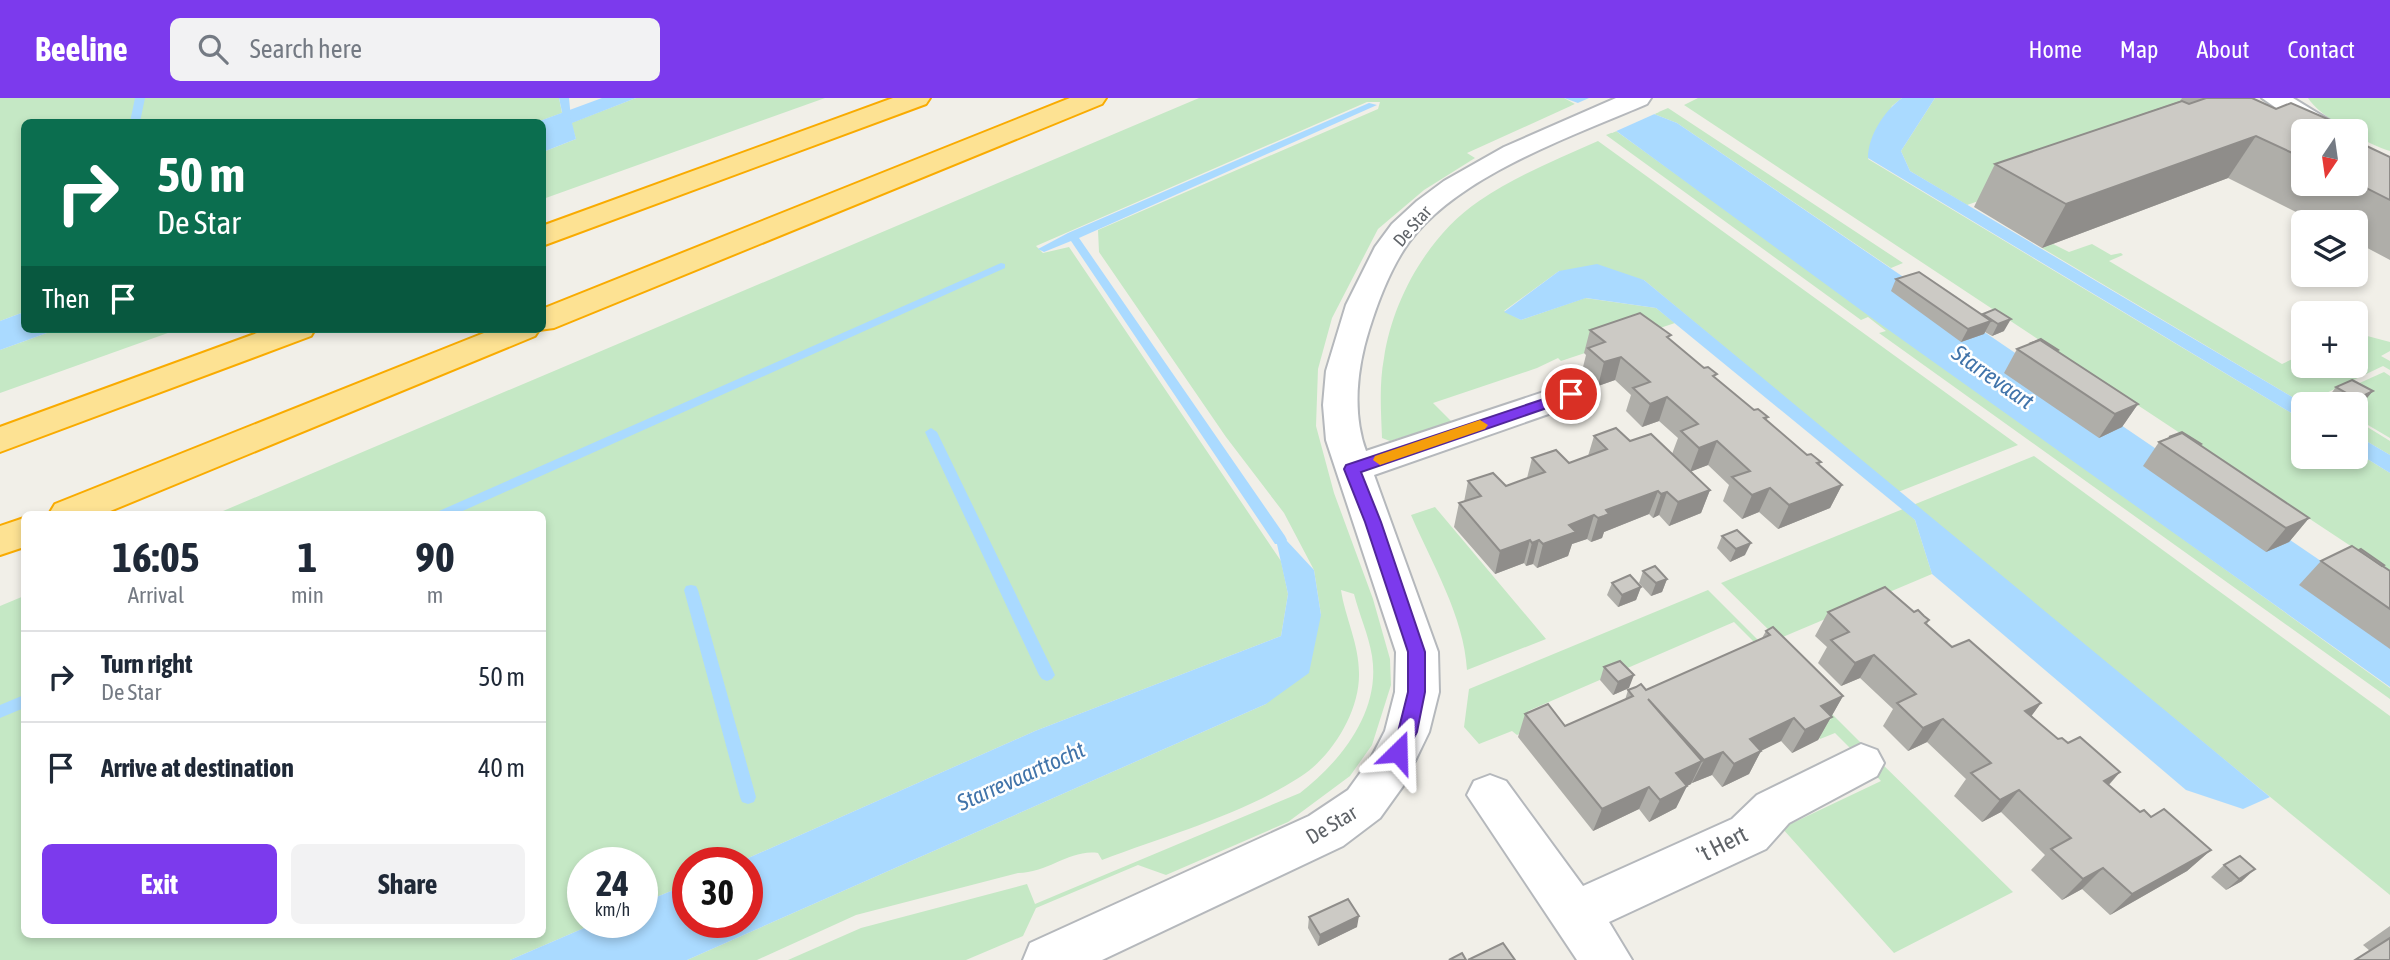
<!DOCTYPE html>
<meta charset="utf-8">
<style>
:root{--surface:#fff;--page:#f2f2f3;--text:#1f2937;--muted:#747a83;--line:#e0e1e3;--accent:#7c3aed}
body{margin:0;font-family:"Asap Condensed",sans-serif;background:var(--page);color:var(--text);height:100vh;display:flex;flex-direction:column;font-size:26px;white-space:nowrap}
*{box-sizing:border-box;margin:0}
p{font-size:23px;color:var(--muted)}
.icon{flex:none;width:38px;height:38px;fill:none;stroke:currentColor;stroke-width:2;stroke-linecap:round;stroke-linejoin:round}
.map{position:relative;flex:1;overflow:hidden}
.side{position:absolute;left:21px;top:413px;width:525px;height:427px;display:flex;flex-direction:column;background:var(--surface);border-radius:10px;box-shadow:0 4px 10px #0003}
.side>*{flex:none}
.top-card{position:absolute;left:21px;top:21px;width:525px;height:214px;border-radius:10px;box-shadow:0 4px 10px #0003;background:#0b6e4f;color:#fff;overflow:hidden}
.needle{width:46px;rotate:193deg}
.buttons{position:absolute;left:2291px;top:21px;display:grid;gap:14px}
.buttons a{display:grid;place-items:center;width:77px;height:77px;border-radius:10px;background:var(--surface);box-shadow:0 4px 10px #0003;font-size:35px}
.speed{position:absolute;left:567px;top:749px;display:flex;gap:14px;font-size:35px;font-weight:700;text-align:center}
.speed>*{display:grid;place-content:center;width:91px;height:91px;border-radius:50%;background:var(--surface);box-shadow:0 4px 10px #0003;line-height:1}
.speed small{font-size:18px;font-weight:400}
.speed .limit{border:10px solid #d22;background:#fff;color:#111}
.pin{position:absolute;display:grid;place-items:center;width:60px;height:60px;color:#fff;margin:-30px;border:4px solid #fff;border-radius:50%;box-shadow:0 2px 7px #0007}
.me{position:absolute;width:77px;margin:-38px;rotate:22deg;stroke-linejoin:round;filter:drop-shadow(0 0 5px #0008)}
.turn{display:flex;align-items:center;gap:24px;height:147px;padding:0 21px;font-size:32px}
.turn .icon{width:91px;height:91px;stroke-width:2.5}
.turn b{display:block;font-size:49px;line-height:60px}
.then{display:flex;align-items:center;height:66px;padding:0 21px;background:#0003;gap:14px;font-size:26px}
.eta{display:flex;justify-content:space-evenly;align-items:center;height:119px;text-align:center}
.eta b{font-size:42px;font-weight:700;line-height:49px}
.button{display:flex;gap:14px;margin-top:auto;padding:14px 21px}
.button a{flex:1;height:80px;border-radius:10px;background:var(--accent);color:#fff;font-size:28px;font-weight:700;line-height:80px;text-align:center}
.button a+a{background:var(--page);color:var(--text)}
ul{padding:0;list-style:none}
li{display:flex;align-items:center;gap:21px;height:91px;padding:0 21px;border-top:2px solid var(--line)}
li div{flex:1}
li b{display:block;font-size:26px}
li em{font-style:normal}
header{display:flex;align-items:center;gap:42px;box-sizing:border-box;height:98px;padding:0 35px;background:var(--accent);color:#fff}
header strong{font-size:33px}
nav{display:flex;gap:38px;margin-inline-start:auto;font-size:24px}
.search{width:490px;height:63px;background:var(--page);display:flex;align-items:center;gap:18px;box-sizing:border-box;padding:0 24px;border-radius:10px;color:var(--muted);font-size:26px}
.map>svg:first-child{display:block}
</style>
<header>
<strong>Beeline</strong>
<div class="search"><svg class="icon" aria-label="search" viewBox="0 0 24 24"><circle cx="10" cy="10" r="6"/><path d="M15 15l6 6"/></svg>Search here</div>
<nav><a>Home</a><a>Map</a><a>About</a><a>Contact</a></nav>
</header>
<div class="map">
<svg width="2390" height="862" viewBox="0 0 2390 862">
<rect width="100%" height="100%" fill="#f1efe8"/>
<!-- green -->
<g fill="#c5e8c5">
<path d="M0 0H559L562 15 537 24H24V214L0 223Z"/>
<path d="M636 0H825L543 101V54L576 41 571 25Z"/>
<path d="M1199 0H1564L1575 6 1467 55 1475 60 1424 92 1378 131 1332 220 1318 271 1316 328 1334 395 1373 501 1390 561 1391 587 1372 647 1350 678 1288 724 1166 777 1138 767 1036 810 1023 838 966 862H788L861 830 1027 786 1035 806 1300 695C1340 664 1381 614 1372 558 1369 538 1359 516 1354 496L1341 492C1345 519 1359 546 1359 575 1360 613 1332 659 1300 679 1241 717 1168 737 1102 762L1098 755C1070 751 1048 775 1018 775L856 817 757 862H687L1266 606 1321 517 1314 472 1284 415 1226 339 1099 154 1098 132 1378 11 1380 4H1367L1036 148 1043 155 1069 149 1281 463 1288 496 1281 538 1035 633 737 765H688V786L642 805V765H583V824H598L510 862H0V508L24 498V836H542V416H216Z"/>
<path d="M1698 0H1902L1892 8 1868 61 2303 322V359H2356V354L2390 375V474L1684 7Z"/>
<path d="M1935 0H2240L2166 39 1967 107 1910 73 1901 53Z"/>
<path d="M2308 0H2390V53C2370 48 2319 18 2308 0Z"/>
<path d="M1668 10 1903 165 1891 170 1677 25 1654 16Z"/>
<path d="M1616 33 2390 590V601L1879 235 1886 233 1868 219 1861 222 1606 37Z"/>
<path d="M1598 43 2018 347 1898 394 1644 182 1559 173 1504 213 1521 222 1585 200 1656 210 1675 225 1561 263 1558 260 1537 270 1433 305 1452 324 1390 343 1382 340C1381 313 1379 286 1384 260 1393 200 1429 137 1479 103 1516 78 1557 61 1598 43Z"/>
<path d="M2053 146 2069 154 2092 146 2111 157 2121 155 2123 157 2109 163 2282 266 2299 258 2296 256 2299 254 2303 256V268H2356V254L2362 251 2356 247V235L2390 244V253L2381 258 2390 263V272L2383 268 2318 299 2328 306H2304L2042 150Z"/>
<path d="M58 231H179L0 295V252Z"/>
<path d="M2384 274 2390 278V340L2356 320V306H2333L2324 301Z"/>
<path d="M2356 322 2390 343V357L2356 337Z"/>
<path d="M2034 358 2390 618V797L1913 407Z"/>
<path d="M1435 409 1546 541 1467 572C1464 518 1432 466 1411 417Z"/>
<path d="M1903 411 1915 422 1932 476 1778 541 1721 485Z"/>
<path d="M1708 492 1870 654 1859 659 1835 635 1820 641 1812 632 1831 621 1734 524 1528 613 1538 627 1517 637 1512 633 1479 646 1464 629 1469 591Z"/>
<path d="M1878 662 2013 794 1894 855 1782 730 1881 683 1867 668Z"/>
</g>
<!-- water -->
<g fill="#aadaff">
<path d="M602 0H636L572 25 576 41 543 54 542 24H537Z"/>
<path d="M1564 0H1632L1654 16 1677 25 2390 510V589L1869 218 1578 5Z"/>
<path d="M1902 0H1935L1901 53 1910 73 2304 306 2303 322 1868 60C1868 38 1884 13 1902 0Z"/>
<path d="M1597 166 1644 182 2270 699 2243 711 2186 692 1932 476 1915 422 1656 210 1586 200 1521 222 1504 214 1559 173Z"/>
<path d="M24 214V231H58L0 252V223Z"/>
<path d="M2356 337 2390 357V375L2356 354Z"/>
<path d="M1273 428 1314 472 1321 517 1309 575 1266 606 687 862H510L598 824H642V805L688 786V824H747V765H737L1035 633 1281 538 1288 496Z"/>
</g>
<!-- pier -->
<path fill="#f1efe8" d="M1589 0H1638L1659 14 1612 35 1578 9 1571 8Z"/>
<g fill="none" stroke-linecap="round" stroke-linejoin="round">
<!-- stream -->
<g fill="#aadaff" fill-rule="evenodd">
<path d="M135 0H145L140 24H130Z"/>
<path d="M559 0H569L571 21 563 19Z"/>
<path d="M1369 5 1377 7 1079 140 1285 438 1287 442 1285 446H1275L1071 143 1044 154 1038 151 1068 135Z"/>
<path d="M1001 165 1005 166V170L456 416H437L439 413Z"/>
<path d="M931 330 937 334 1055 577 1052 581 1047 583 1042 581 1039 577 925 334Z"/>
<path d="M691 487 696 488 698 492 756 699 754 704 748 706 742 704 740 699 684 492 686 488Z"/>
<path d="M24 597V610L0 620V607Z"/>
</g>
<defs>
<g id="minor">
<path d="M1616 0H1651L1647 6C1571 39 1460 76 1409 144 1391 169 1378 203 1369 232 1357 270 1352 315 1366 353L1571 285 1583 288 1588 296 1583 304 1374 377 1438 554 1439 594 1429 634 1403 688 1380 720 1343 748 1102 862H1023L1030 845 1309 718 1348 692 1371 660 1385 633 1395 594 1396 554 1326 342 1323 307 1326 273 1346 207 1375 149 1392 126 1417 103 1444 83 1504 49Z"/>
<path d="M2262 0H2293L2337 27 2341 33H2309Z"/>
<path d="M1861 646 1877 652 1884 665 1877 678 1789 725 1766 751 1609 824 1632 862H1577L1467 697 1474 683 1490 677 1506 683 1583 788 1732 721 1757 697Z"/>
</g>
<g id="highway">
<path d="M893 0H930L926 6 542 148V128Z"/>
<path d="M1070 0H1106L1102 6 554 230 539 232 535 238 103 416H49L55 406 494 231H542V211Z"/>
<path d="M268 231H315L311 238 0 354V329Z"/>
<path d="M24 420V449L0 457V428Z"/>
</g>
</defs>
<!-- minor casing -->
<use href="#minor" stroke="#b5b8bc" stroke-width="4"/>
<!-- highway casing -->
<use href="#highway" stroke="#f9ab00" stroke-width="4"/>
<!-- minor -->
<use href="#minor" fill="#fff" fill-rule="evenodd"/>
<!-- highway -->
<use href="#highway" fill="#fde293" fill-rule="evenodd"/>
</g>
<!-- wall -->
<g fill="#afaea9">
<path d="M2182 0H2252L2303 33V86H2356L2390 59V162L2356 144V124H2316L2228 80 2042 150 1974 109 1995 66 2180 3Z"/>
<path d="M1896 181 1982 217 1983 216 1995 211 2004 233 1992 238 1985 234 1984 236 1961 244 1891 193Z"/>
<path d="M1590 232 1669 241 1754 312 1768 319 1766 323 1807 357 1821 364 1819 367 1842 387 1830 410 1778 431 1759 414 1742 421 1723 403 1729 387 1708 367 1691 373 1710 392 1701 415 1669 428 1659 417 1653 420 1649 416 1604 434 1602 440 1597 442 1591 444 1587 441 1572 446 1568 458 1537 470 1533 466 1526 468 1524 465 1495 476 1454 429 1459 405 1464 404 1468 383 1506 388 1527 380 1532 360 1569 365 1588 358 1594 338 1630 343 1672 356 1678 340 1659 323 1642 329 1626 313 1631 297 1615 282 1598 288 1582 273 1586 257 1584 255Z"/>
<path d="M2017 251 2057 253 2138 306 2122 329 2099 340 2004 275Z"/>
<path d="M2352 282 2362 306H2334L2326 302 2336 289Z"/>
<path d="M2169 339 2200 347 2309 420 2289 444 2266 454 2143 368 2159 344Z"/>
<path d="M1722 438 1745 457 1730 464 1717 450Z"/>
<path d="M2321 463 2383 468 2390 473V551L2299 487Z"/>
<path d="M1643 473 1667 481 1662 494 1651 498 1639 485Z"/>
<path d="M1612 485 1641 489 1636 502 1618 509 1607 497Z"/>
<path d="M1828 514H1914L1929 522 1927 526 1952 549 2041 605 2031 618 2058 641 2068 645 2120 674 2109 687 2140 714 2151 719 2211 752 2187 773 2110 817 2082 791 2062 802 2031 772 2045 757 2001 714 1982 724 1954 698 1966 681 1927 644 1908 653 1883 628 1893 611 1860 580 1841 588 1818 565 1827 549 1815 538Z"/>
<path d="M1766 533 1843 598 1818 642 1792 655 1781 643 1761 653 1749 676 1722 689 1712 677 1692 685V684L1691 686 1687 688 1676 710 1649 724 1639 711 1593 733 1518 639 1525 616 1565 628 1625 602 1628 592H1646L1762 540Z"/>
<path d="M1604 569 1629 590 1613 597 1600 582Z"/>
<path d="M2224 767 2242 783 2226 792 2211 779Z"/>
<path d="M1309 819 1357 829 1318 848 1308 830Z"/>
<path d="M2390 828V862L2370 853 2363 847Z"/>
</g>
<!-- shaded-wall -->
<g fill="#8f8d8a">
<path d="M2256 38 2228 80 2042 150 2066 106Z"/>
<path d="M2011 221 2004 233 1992 238 1998 226Z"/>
<path d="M1991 223 1984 236 1961 244 1968 231Z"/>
<path d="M1621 259 1615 282 1598 288 1604 264Z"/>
<path d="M2373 293 2362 306 2356 309V306H2353L2357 301Z"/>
<path d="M1667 299 1659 323 1642 329 1650 306Z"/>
<path d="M2138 306 2122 329 2099 340 2115 316Z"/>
<path d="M1717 343 1708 367 1690 374 1699 350Z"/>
<path d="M1842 387 1830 410 1778 431 1789 407Z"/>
<path d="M1770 390 1759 414 1742 421 1752 397Z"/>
<path d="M1710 392 1701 415 1669 428 1678 404Z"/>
<path d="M1658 393 1649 416 1604 434 1602 440 1591 444 1598 420 1606 412Z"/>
<path d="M1667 394 1659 417 1653 420 1661 396Z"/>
<path d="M1594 417 1587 441 1572 446 1568 458 1537 470 1543 446 1569 427Z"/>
<path d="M2309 420 2289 444 2266 454 2286 430Z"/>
<path d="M1530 442 1524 465 1495 476 1500 453Z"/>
<path d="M1539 442 1533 466 1526 468 1532 445Z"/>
<path d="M1751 445 1745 457 1730 464 1736 451Z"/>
<path d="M1667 481 1662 494 1651 498 1656 485Z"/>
<path d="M1641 489 1636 502 1618 509 1622 497Z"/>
<path d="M1874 557 1860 580 1841 588 1855 565Z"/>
<path d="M1634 577 1629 590 1613 597 1618 584Z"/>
<path d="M1843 598 1818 642 1792 655 1805 632 1821 608Z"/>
<path d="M2041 605 2024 628 2025 613Z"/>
<path d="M1794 620 1781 643 1738 664 1750 641Z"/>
<path d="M1943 621 1927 644 1908 653 1923 630Z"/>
<path d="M1761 653 1749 676 1722 689 1734 666Z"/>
<path d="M1723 654 1712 677 1692 685 1704 662Z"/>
<path d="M1702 663 1691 686 1666 698 1676 675Z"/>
<path d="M2120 674 2100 696 2104 683Z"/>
<path d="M1687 688 1676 710 1649 724 1660 702Z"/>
<path d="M1649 689 1639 711 1593 733 1602 711Z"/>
<path d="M2019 692 2001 714 1982 724 2000 702Z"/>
<path d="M2211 752 2187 773 2110 817 2132 796Z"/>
<path d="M2103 770 2082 791 2062 802 2083 781Z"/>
<path d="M2255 771 2242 783 2226 792 2239 781Z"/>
<path d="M1359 818 1357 829 1318 848 1320 837Z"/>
</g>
<!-- building -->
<g fill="#cccac5" stroke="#8f8d8a" stroke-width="2">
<path d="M2206 0H2252L2276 11 2291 5 2355 33H2303V60L2256 38 2066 106 1995 66 2182 3 2189 6Z"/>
<path d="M2356 43 2390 59V102L2356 85Z"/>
<path d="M1919 174 1991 223 1968 231 1896 181Z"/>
<path d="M1995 211 2011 221 1998 226 1983 216Z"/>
<path d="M1640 215 1671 237 1667 239 1704 270 1708 269 1717 276 1713 278 1754 312 1758 311 1768 319 1764 320 1807 357 1811 356 1821 364 1817 365 1842 387 1789 407 1770 390 1752 397 1732 379 1750 373 1717 343 1699 350 1681 333 1698 326 1667 299 1650 306 1633 290 1650 284 1621 259 1604 264 1588 250 1605 244 1590 232Z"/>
<path d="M2041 241 2058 252 2056 253 2040 242 2029 246Z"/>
<path d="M2040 242 2138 306 2115 316 2017 251Z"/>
<path d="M2352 282 2373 293 2357 301 2336 289Z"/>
<path d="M1616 330 1630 343 1651 336 1710 392 1678 404 1667 394 1661 396 1658 393 1606 412 1609 416 1604 418 1598 420 1594 417 1569 427 1576 434 1543 446 1539 442 1532 445 1530 442 1500 453 1459 405 1481 398 1468 383 1493 375 1506 388 1525 381 1545 374 1532 360 1556 352 1569 365 1607 351 1594 338Z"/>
<path d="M2182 334 2201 346 2199 347 2182 335 2169 339Z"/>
<path d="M2182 335 2309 420 2286 430 2159 344Z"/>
<path d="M1737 432 1751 445 1736 451 1722 438Z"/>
<path d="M2352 448 2390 473V511L2321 463Z"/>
<path d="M2361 451 2384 467 2382 468 2359 452Z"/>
<path d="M1655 468 1667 481 1656 485 1643 473Z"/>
<path d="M1630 477 1641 489 1622 497 1612 485Z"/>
<path d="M1885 489 1914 514 1918 512 1924 518 1929 522 1925 525 1952 549 1969 542 2041 605 2025 613 2058 641 2062 640 2068 645 2080 639 2120 674 2104 683 2140 714 2144 712 2151 719 2164 711 2211 752 2132 796 2103 770 2083 781 2051 751 2071 740 2019 692 2000 702 1971 675 1991 665 1943 621 1923 630 1897 605 1916 596 1874 557 1855 565 1831 542 1849 534 1828 514Z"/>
<path d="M1773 529 1843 598 1821 608 1832 619 1805 632 1794 620 1750 641 1761 653 1734 666 1723 654 1704 662 1648 601 1702 663 1676 675 1687 688 1660 702 1649 689 1602 711 1525 616 1548 606 1565 628 1633 598 1628 592 1636 589 1641 586 1646 592 1770 537 1766 533Z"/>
<path d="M1620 563 1634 577 1618 584 1604 569Z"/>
<path d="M2240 758 2255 771 2239 781 2224 767Z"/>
<path d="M1348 801 1359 818 1320 837 1309 819Z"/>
<path d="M2390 840V862H2355Z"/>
<path d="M1503 845 1515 862H1468Z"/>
<path d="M1462 855 1466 862H1449Z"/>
</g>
<!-- route -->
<path fill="#7c3aed" stroke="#51269a" stroke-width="2" d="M1571 292 1576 293V300L1361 374 1381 424 1425 554V594L1417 634 1404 659H1391L1388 654 1398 634 1408 594V554L1365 424 1344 371 1346 367Z"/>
<!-- slow -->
<path fill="#f59e0b" d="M1480 322 1488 327 1485 331 1380 367 1373 362 1375 358Z"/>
<g text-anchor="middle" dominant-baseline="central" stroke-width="5" stroke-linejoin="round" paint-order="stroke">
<!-- far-street labels -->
<g font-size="18" fill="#5f6368" stroke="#fff">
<text transform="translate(1412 128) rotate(-49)">De Star</text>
</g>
<!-- street labels -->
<g font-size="21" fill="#5f6368" stroke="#fff">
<text transform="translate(1331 726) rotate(-31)">De Star</text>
</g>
<!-- water labels -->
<g font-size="23" font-style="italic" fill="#4174aa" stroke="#fff">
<text transform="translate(1993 279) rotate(35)">Starrevaart</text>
<text transform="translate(1021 678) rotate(-24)">Starrevaarttocht</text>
</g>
<!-- near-street labels -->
<g font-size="24" fill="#5f6368" stroke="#fff">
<text transform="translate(1722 746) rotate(-27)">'t Hert</text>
</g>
</g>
</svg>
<div class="buttons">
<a><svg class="needle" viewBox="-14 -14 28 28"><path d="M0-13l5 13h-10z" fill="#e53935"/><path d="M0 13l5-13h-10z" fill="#747a83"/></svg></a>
<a><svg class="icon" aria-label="layers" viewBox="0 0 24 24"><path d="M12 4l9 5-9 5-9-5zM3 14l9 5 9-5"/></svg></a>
<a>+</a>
<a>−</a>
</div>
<div class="speed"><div>24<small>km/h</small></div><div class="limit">30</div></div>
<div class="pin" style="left:1571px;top:296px;background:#d93025"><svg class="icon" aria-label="arrive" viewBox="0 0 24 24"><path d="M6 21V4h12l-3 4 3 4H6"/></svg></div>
<svg class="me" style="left:1398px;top:654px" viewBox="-20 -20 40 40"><path d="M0-17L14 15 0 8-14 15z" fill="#7c3aed" stroke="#fff" stroke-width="4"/></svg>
<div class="top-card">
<div class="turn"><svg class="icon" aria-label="right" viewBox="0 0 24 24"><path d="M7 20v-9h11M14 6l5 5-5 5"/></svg><div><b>50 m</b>De Star</div></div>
<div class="then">Then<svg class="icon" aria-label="arrive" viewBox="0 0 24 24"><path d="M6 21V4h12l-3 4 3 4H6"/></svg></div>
</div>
<section class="side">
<div class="eta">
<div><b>16:05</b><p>Arrival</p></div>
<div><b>1</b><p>min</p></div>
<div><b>90</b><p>m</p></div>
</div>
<ul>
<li><svg class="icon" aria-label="right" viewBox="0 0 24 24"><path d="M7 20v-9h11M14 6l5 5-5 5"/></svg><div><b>Turn right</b><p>De Star</p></div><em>50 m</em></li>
<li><svg class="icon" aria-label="arrive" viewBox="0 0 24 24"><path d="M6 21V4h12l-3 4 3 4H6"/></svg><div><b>Arrive at destination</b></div><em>40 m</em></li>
</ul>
<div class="button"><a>Exit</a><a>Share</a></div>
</section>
</div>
